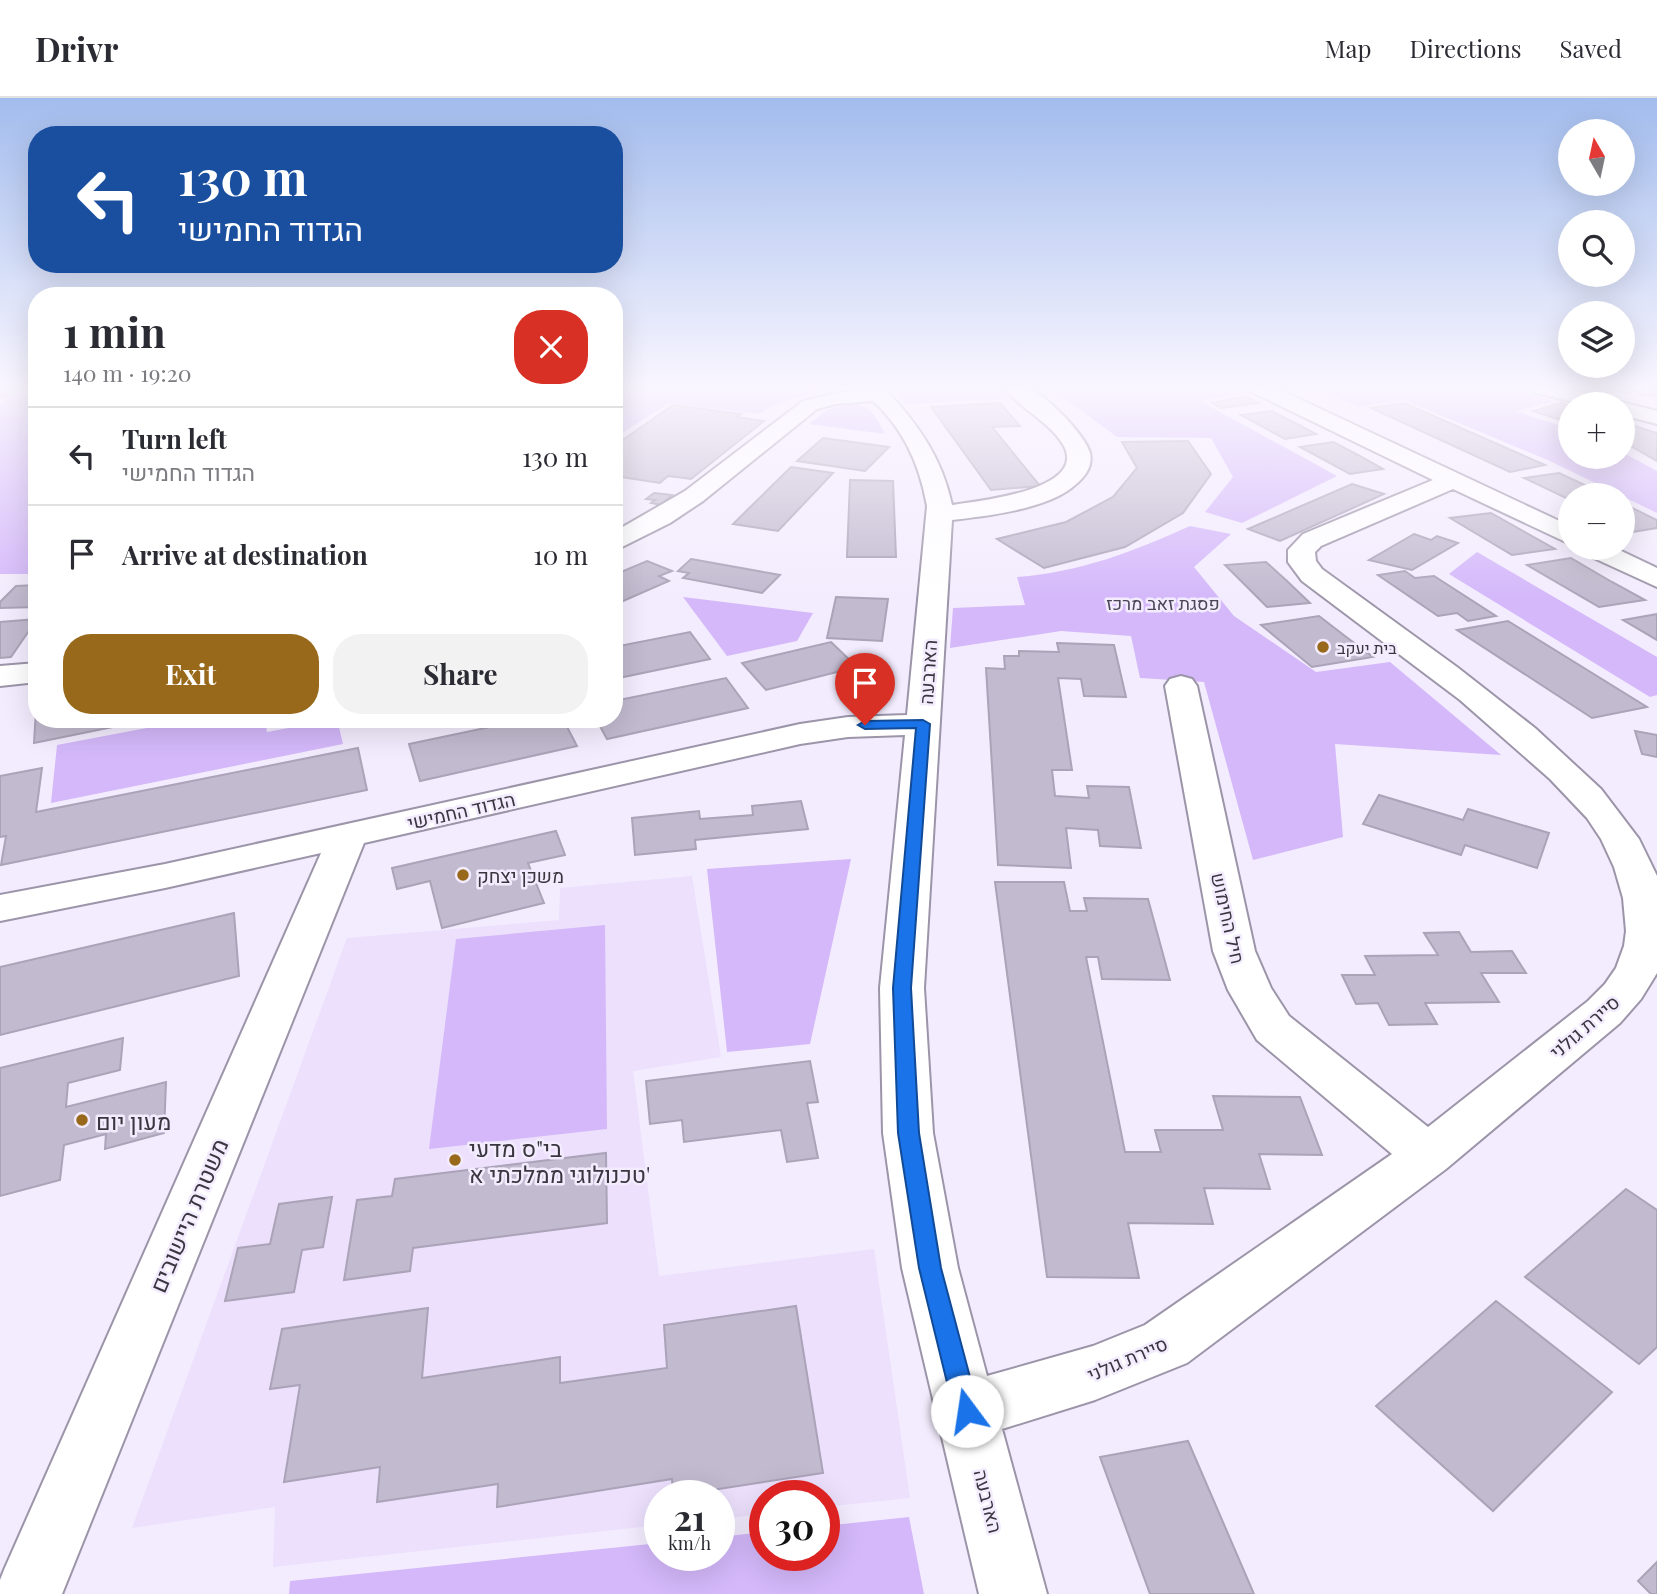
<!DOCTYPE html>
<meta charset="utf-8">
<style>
:root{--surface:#fff;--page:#f2f2f3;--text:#2b2b33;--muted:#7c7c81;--line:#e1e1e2;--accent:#98691a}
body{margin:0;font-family:"Playfair Display",Heebo,serif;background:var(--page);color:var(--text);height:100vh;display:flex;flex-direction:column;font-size:26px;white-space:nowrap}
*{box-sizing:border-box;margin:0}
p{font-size:23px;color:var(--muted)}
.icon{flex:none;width:38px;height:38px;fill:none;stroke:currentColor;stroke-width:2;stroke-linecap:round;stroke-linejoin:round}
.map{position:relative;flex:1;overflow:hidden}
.details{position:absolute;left:28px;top:189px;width:595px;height:441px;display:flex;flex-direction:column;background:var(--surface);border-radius:28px;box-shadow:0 7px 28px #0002}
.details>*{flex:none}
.hud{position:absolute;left:28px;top:28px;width:595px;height:147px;border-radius:28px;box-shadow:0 7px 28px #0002;background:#1a4fa0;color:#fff;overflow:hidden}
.needle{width:46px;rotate:351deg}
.tools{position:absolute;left:1558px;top:21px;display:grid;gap:14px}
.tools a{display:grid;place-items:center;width:77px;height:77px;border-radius:50%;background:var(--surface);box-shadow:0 7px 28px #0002;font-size:35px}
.speed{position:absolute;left:644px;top:1382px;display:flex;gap:14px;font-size:35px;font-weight:700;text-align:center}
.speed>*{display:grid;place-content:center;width:91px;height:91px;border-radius:50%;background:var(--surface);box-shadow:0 7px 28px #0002;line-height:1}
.speed small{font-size:18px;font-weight:400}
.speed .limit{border:10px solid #d22;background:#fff;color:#111}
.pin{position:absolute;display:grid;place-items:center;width:60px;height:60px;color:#fff;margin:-72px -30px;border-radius:50% 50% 50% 0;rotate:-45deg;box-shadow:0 0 7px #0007}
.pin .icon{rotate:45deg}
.me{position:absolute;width:77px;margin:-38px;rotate:346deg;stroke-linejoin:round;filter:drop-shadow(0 0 5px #0008)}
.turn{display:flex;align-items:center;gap:24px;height:147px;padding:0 35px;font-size:32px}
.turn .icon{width:91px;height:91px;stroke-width:2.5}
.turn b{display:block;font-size:49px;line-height:60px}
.round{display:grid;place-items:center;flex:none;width:74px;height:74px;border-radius:28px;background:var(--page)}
.summary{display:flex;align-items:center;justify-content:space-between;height:119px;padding:0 35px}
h1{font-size:42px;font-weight:700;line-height:52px}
.cta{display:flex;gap:14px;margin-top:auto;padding:14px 35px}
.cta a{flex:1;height:80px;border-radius:28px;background:var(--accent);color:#fff;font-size:28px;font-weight:700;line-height:80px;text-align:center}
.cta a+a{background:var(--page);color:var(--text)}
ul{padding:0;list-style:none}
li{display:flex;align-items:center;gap:21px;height:98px;padding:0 35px;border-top:2px solid var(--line)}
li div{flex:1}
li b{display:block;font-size:26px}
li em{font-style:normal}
header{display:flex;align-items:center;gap:42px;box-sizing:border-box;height:98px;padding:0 35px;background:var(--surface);border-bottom:2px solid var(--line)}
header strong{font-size:33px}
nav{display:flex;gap:38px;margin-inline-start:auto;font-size:24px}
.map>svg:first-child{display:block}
</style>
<header>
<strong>Drivr</strong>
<nav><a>Map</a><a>Directions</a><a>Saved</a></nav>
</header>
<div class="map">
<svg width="1657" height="1496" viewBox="0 0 1657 1496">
<rect width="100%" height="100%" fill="#f3ecfe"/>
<!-- built -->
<path fill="#ece0fd" d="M692 778 721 959 633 973 659 1178 874 1151 910 1400 824 1409V1398H765V1416L719 1421V1398H660V1427L273 1469 275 1409 132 1430 347 840 559 822 560 790Z"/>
<!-- green -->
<g fill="#d4b8fa">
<path d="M37 290V476H0V306L7 300Z"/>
<path d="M614 290H824L774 307 759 316 669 305 614 340Z"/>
<path d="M890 290H1002L1015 300 906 306Z"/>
<path d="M1050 290H1226L1240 296 1200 303 1337 378 1242 425 1205 414 1233 379 1211 340 1117 339Z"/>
<path d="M1314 290H1505L1554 303 1516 313 1570 331V359H1622V354L1657 373V415L1550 363 1404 302 1359 309Z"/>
<path d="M854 306C874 309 876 320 885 336L809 326 828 311Z"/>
<path d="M1190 428 1231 436 1194 469 1234 518 1316 574 1390 564 1501 657 1335 646 1343 739 1253 762 1204 584 1140 580 1131 538 1061 533 950 550 953 510 1025 507 1017 479C1081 474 1132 454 1190 428Z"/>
<path d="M1477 454 1657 559V597L1650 599 1449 476Z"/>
<path d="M683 499 813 515 797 543 727 558Z"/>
<path d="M194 621H265L267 634 337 621 343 646 51 705 57 647Z"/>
<path d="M851 761 810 946 727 954 707 771Z"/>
<path d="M605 827 607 1031 429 1051 456 841Z"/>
<path d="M909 1419 924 1496H289L290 1483 660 1445V1458H719V1439L765 1434V1458H824V1428Z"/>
</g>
<!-- building -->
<g fill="#c2bacf" stroke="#aba3b8" stroke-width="2">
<path d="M0 290H25L0 301Z"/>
<path d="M1607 290H1657V297H1641L1634 293 1627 295Z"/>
<path d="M1245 298 1258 305 1221 310 1212 305Z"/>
<path d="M1000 305 1020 328 992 329 1040 388 991 392 931 309Z"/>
<path d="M1404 305 1545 367 1510 374 1371 310Z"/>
<path d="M1561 305 1570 308V325L1533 313Z"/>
<path d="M673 307 741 316 737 319 764 323 691 381 668 378 660 385 614 378V348Z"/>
<path d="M1271 313 1295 325 1316 336 1285 341 1241 317Z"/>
<path d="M1622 324 1657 335V363L1622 343Z"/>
<path d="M823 340 889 349 865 373 797 363Z"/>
<path d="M1188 343 1211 376 1183 415 1125 449 1044 470 997 441 1066 424 1113 399 1137 370 1122 344Z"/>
<path d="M1333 344 1358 357 1383 371 1350 376 1300 349Z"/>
<path d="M791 369 833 375 778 433 733 426Z"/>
<path d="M1559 375 1606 397H1570V402L1524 380Z"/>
<path d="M850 382 893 383 896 459H847Z"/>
<path d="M1352 386 1384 396 1280 443 1248 431Z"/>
<path d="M654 395 672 397 661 407 651 405 655 402 646 401Z"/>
<path d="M1622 405 1657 422V430L1633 434 1622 429Z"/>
<path d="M1491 415 1555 451 1512 457 1450 420Z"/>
<path d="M1414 436 1431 442 1437 438 1458 445 1412 472 1369 462Z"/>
<path d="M1571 460 1612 484 1645 502 1599 509 1527 467Z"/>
<path d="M691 461 780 477 762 495 683 480 689 475 678 473Z"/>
<path d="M647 463 672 473 659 478 669 483 614 507V477Z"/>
<path d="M1266 464 1287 483 1310 505 1267 509 1225 467Z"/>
<path d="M1405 473 1415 480 1434 478 1496 518 1468 523 1457 515 1438 518 1378 477Z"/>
<path d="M37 487V509L0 510V504L16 488Z"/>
<path d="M836 499 888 501 882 543 827 540Z"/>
<path d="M1657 516V542L1623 522Z"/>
<path d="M1319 518 1345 538 1373 559 1312 569 1261 527Z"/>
<path d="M37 521 11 559 0 560V524Z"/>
<path d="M1508 523 1647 609 1592 620 1457 532Z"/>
<path d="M690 534 710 561 614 581V549Z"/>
<path d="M831 544 857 569 766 592 742 565Z"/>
<path d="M1057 545 1114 547 1126 599 1084 598 1081 581 1058 580 1072 672H1052L1055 698 1089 700 1087 688 1129 689 1141 750 1100 748 1098 732 1066 730 1071 770 998 767 986 570 1005 571 1004 558H1019V553L1059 554Z"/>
<path d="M726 580 748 610 607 641 596 621H614V603Z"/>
<path d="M36 612 37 621H152L34 645Z"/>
<path d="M528 621H563L577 648 420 683 409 646Z"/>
<path d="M1635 633 1657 637V659L1642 656Z"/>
<path d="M358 650 367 692 1 767 6 738 0 739V678L42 670 36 714Z"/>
<path d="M1379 697 1463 722 1468 711 1549 735 1537 770 1465 747 1461 757 1363 726Z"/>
<path d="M801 703 808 731 695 742 696 751 635 757 632 720 699 713 700 721 753 717 752 708Z"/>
<path d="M556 733 565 757 528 765 544 805 442 830 430 783 397 791 392 770Z"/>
<path d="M995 784H1064L1070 813H1087L1084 800 1148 801 1170 882 1102 881 1098 859H1086L1125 1054H1161L1155 1032H1223L1213 998 1300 999 1322 1057 1259 1056 1270 1091 1204 1090 1213 1126 1128 1125 1139 1180 1047 1179Z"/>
<path d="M234 815 239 878 0 937V869Z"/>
<path d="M1459 834 1471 854 1512 853 1526 875H1481L1499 904 1425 905 1437 926 1389 927 1378 905 1356 906 1342 877H1375L1365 858 1438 857 1424 835Z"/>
<path d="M123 940 120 972 68 985 66 1009 166 984 164 1035 105 1051 106 1036 64 1047 60 1082 0 1098V970Z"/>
<path d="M810 963 818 1004 807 1005 818 1060 787 1064 781 1032 684 1044 682 1022 650 1026 646 983Z"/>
<path d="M606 1055 607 1125 413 1150 410 1173 344 1182 357 1102 392 1098 395 1081Z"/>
<path d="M1626 1091 1657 1112V1249L1639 1266 1525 1179Z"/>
<path d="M332 1099 323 1149 302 1152 294 1194 225 1203 238 1150 270 1146 279 1106Z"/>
<path d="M1496 1203 1612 1294 1493 1413 1376 1308Z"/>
<path d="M796 1208 823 1375 673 1398 672 1381 497 1409 498 1386 377 1404 380 1369 284 1384 300 1287 270 1291 282 1231 428 1210 422 1280 560 1259V1285L667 1270 664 1227Z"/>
<path d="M1188 1343 1254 1496H1150L1100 1359Z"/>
<path d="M1657 1464V1496H1651L1638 1483Z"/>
</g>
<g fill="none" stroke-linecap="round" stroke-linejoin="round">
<defs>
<g id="street">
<path d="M861 290 886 292C918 326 942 360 952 407 979 403 1097 391 1060 342 1045 321 1019 310 1005 290 1012 290 1020 289 1027 290 1043 293 1086 338 1090 355 1093 368 1085 379 1075 387 1049 411 986 418 952 422L924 890 933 1035 958 1170 987 1278 1093 1248 1145 1227 1392 1056 1257 942 1228 892 1213 853 1165 588 1170 581 1181 578 1192 581 1197 588 1255 853 1271 890 1289 918 1428 1029 1588 903 1605 886 1616 870 1624 848 1626 833 1623 800 1614 769 1601 741 1587 720 1550 681 1460 602 1302 483 1288 464V452L1303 436 1433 382 1252 294 1249 290H1276L1570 428V446L1453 391 1321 448 1315 454 1316 463 1322 471 1457 569 1535 630 1601 691 1639 741 1657 778V875L1641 901 1620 925 1446 1071 1187 1265 1095 1302 1002 1331 1047 1496H979L902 1170 883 1035 880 890 905 637 848 639 800 646 364 745 62 1496H0V1482L4 1472 321 755 165 790 0 823V797L165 766 800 626 848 619 907 617 927 408C920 368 904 331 873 303L836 306 817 311 703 403 670 425 614 453V434L685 393 803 303Z"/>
<path d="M1530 290H1566L1612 302 1615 305 1622 304 1657 313V326L1622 317V306H1581L1533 294Z"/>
<path d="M1581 450H1615L1657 470V489L1585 456Z"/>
<path d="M37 565V584L0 588V568Z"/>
</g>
</defs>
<!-- street casing -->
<use href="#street" stroke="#9c94a8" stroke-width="4"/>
<!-- street -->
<use href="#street" fill="#fff" fill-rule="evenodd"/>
</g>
<!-- sky -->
<linearGradient id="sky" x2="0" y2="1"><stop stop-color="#a2bced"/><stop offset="0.58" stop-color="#faf6ff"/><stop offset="1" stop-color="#faf6ff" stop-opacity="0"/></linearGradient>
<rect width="1657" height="500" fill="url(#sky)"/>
<!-- route -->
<path fill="#1a73e8" stroke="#114b97" stroke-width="2" d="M923 622 930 626 911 890 919 1035 941 1170 979 1313 976 1322 967 1325 958 1322 954 1313 919 1170 898 1035 893 890 916 630 865 631 858 627 865 623Z"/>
<!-- markers -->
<g fill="#98691a" stroke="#f3ecfe" stroke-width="2.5">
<circle cx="1323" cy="549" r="7"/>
<circle cx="463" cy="777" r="7"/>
<circle cx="82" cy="1022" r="7"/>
<circle cx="455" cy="1062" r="7"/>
</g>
<g text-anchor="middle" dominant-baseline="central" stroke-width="5" stroke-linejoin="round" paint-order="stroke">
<!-- far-poi labels -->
<g font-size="16" fill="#39363f" stroke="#f3ecfe" text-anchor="start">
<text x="1337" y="549">בית יעקב</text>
</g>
<!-- far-neighbourhood labels -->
<g font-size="18" fill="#4e4658" stroke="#f3ecfe">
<text x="1163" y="505">פסגת זאב מרכז</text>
</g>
<!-- street labels -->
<g font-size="19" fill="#39363f" stroke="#f3ecfe">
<text transform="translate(927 574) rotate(-86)">הארבעה</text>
<text transform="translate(461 712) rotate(-13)">הגדוד החמישי</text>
<text transform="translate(1229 820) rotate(77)">חיל החימוש</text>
<text transform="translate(1584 928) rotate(-41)">סיירת גולני</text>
<text transform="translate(1127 1260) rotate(-23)">סיירת גולני</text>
<text transform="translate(989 1403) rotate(76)">הארבעה</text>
</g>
<!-- poi labels -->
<g font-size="19" fill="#39363f" stroke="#f3ecfe" text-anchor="start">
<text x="477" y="777">משכן יצחק</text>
</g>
<!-- near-poi labels -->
<g font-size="23" fill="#39363f" stroke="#f3ecfe" text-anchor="start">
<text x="96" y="1022">מעון יום</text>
<text x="469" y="1049">בי"ס מדעי<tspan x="469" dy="26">טכנולוגי ממלכתי א'</tspan></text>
</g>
<!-- near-street labels -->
<g font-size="23" fill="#39363f" stroke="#f3ecfe">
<text transform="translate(188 1117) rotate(-67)">משטרת היישובים</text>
</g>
</g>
</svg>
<div class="tools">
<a><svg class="needle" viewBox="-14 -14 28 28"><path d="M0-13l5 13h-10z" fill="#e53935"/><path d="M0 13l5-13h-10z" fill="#7c7c81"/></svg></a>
<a><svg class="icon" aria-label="search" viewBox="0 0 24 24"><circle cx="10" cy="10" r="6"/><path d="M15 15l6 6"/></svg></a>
<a><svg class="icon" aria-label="layers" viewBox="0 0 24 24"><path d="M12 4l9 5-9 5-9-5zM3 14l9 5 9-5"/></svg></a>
<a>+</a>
<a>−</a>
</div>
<div class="speed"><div>21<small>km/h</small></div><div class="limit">30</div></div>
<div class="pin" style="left:865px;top:627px;background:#d93025"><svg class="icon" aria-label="arrive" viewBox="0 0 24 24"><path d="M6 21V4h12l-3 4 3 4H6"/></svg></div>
<svg class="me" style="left:967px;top:1313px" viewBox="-20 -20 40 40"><circle r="19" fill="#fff"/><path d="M0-13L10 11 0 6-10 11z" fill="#1a73e8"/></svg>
<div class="hud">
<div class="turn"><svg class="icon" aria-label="left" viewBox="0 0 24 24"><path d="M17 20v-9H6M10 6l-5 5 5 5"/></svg><div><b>130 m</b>הגדוד החמישי</div></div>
</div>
<section class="details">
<div class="summary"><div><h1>1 min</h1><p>140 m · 19:20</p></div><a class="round" style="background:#d93025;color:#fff"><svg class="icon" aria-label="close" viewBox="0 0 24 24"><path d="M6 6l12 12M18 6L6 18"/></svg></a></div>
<ul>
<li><svg class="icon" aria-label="left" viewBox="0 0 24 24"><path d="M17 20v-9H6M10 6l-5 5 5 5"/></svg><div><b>Turn left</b><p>הגדוד החמישי</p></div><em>130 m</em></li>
<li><svg class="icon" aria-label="arrive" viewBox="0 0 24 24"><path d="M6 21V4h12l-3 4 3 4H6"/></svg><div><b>Arrive at destination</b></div><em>10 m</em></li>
</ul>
<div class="cta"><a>Exit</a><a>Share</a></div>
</section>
</div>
